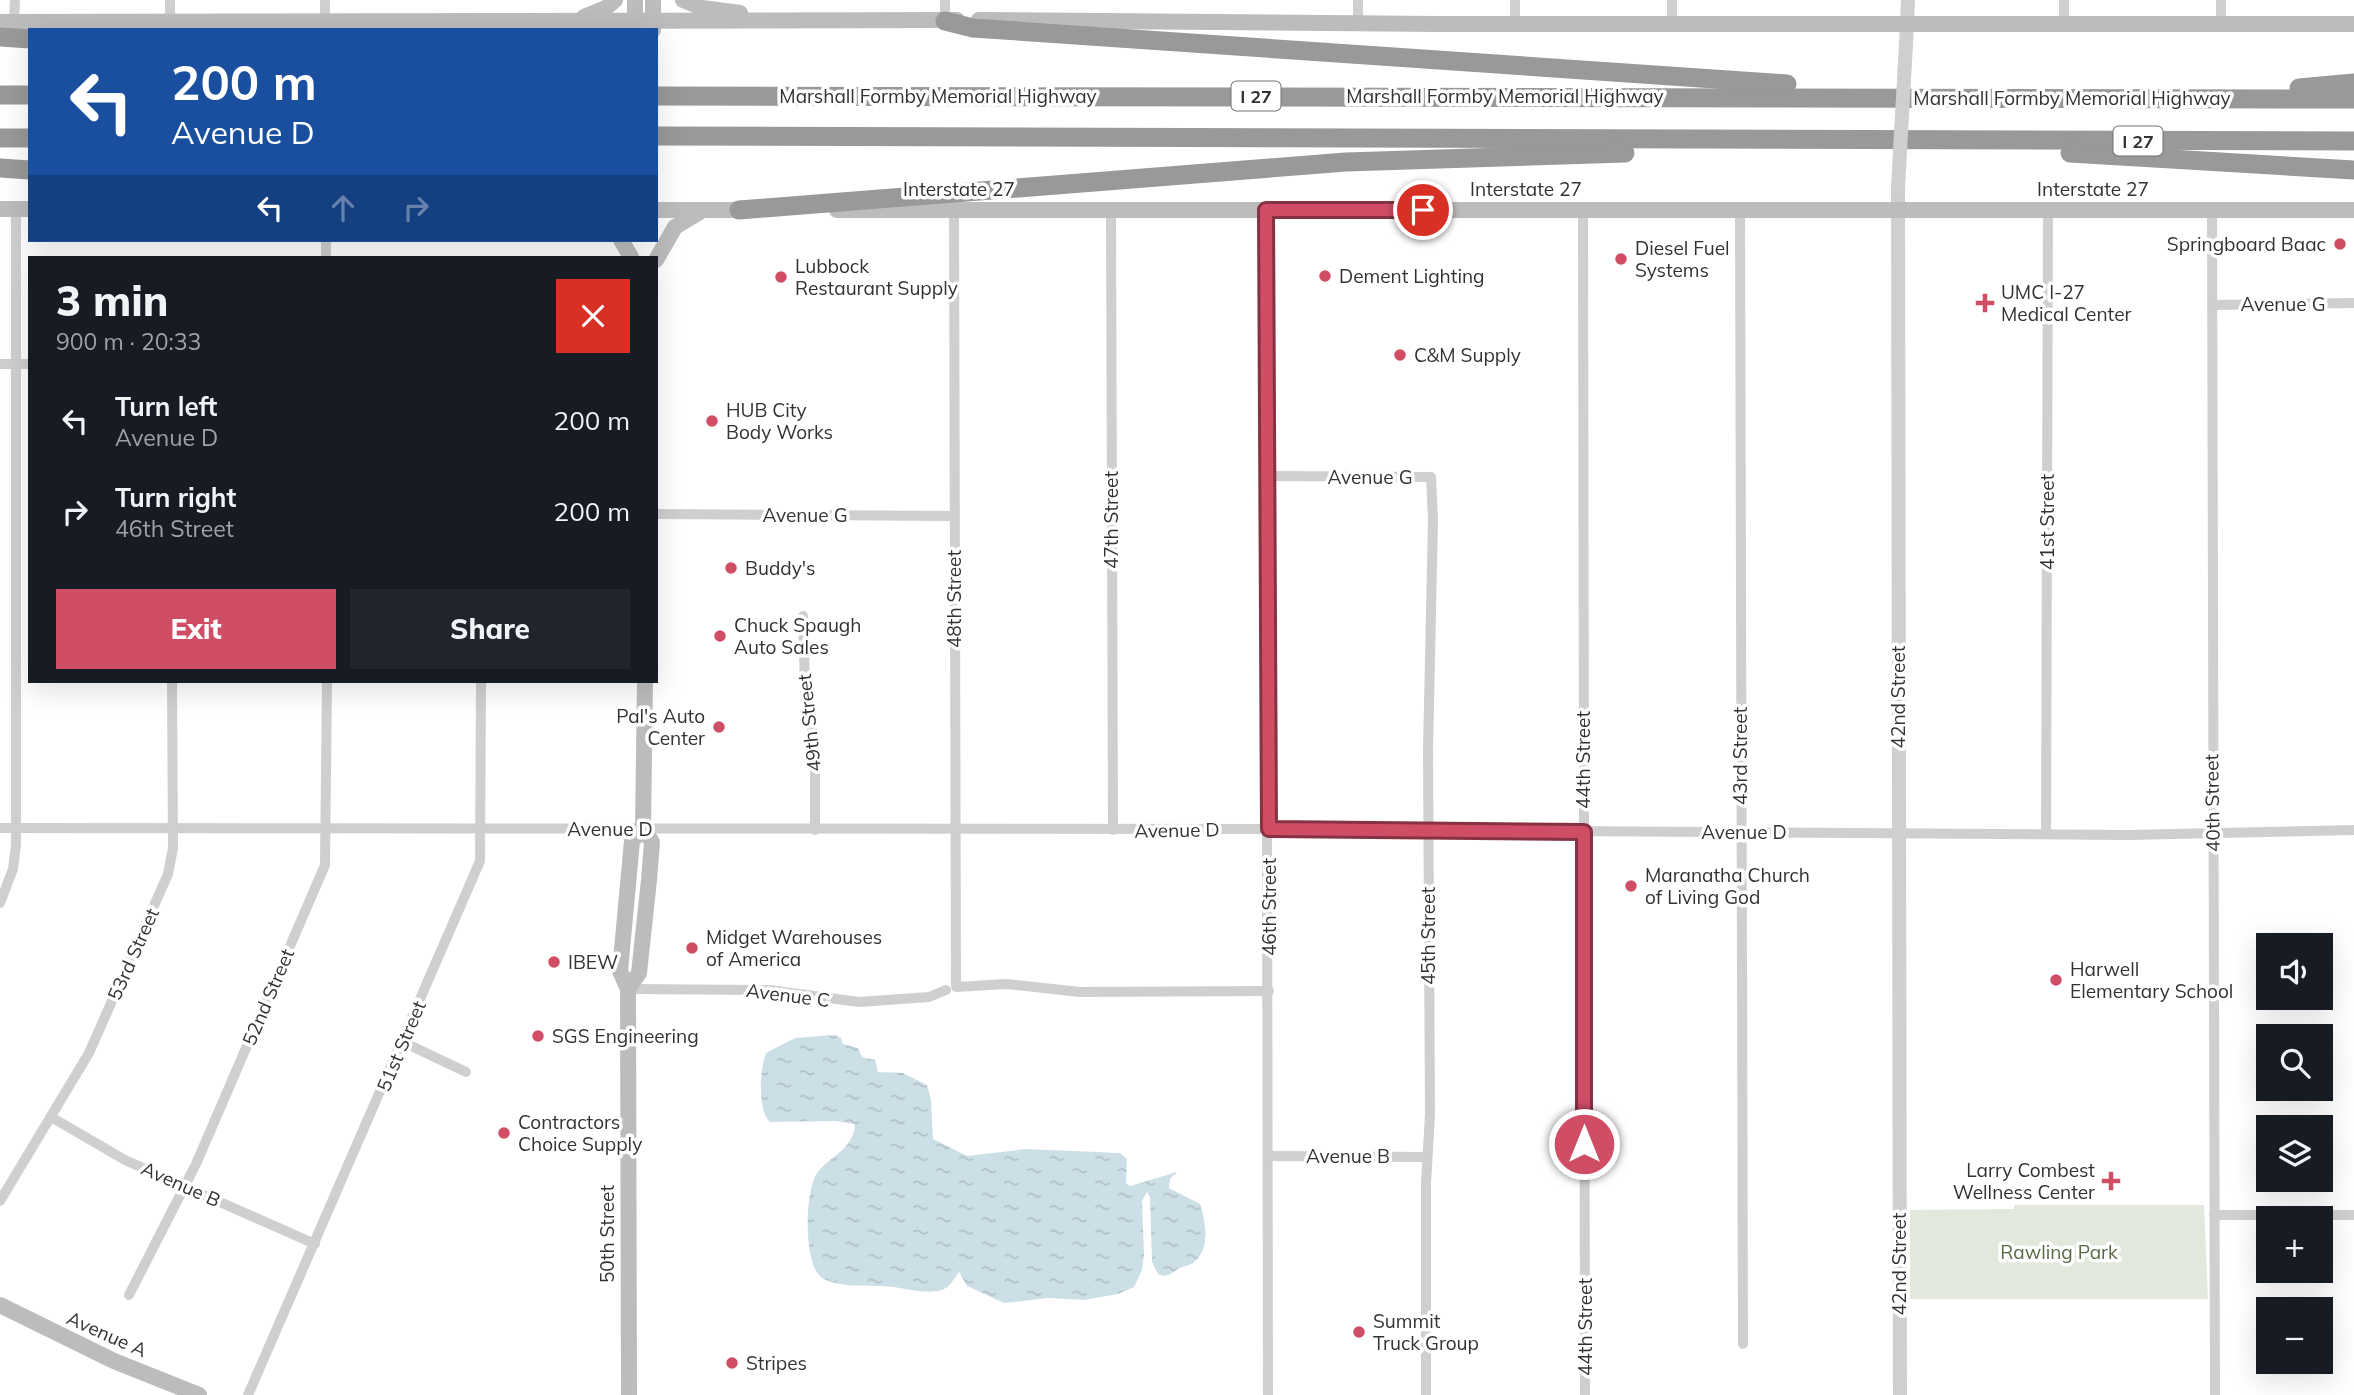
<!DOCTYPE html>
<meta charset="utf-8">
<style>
:root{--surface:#171b24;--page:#20242c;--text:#f1f3f6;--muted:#9ea1a6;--accent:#d04d66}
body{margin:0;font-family:Mulish,sans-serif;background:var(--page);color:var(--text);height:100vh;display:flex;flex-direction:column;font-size:26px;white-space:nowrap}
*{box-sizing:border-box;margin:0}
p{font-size:23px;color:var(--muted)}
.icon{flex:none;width:38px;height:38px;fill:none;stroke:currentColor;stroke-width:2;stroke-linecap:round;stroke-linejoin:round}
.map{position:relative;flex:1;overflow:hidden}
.sheet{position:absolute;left:28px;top:256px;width:630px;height:427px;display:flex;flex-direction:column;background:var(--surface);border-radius:0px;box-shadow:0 7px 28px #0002}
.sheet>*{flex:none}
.top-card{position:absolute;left:28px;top:28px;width:630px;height:214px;border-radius:0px;box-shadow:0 7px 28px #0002;background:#1a4fa0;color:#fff;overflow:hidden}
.buttons{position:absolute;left:2256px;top:933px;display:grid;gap:14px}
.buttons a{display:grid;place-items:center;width:77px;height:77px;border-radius:0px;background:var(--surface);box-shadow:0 7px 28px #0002;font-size:35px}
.pin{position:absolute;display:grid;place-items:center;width:60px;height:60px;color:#fff;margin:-30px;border:4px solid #fff;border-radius:50%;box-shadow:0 2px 7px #0007}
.me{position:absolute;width:77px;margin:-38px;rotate:0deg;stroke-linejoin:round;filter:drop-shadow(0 0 5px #0008)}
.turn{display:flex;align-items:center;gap:24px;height:147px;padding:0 28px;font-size:32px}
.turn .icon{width:91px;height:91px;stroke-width:2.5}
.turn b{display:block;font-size:49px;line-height:60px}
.lanes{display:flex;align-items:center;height:66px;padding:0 28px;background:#0003;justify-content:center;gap:35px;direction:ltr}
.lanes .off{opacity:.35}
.round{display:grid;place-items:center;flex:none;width:74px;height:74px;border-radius:0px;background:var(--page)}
.summary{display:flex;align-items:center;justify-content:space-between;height:119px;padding:0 28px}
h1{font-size:42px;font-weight:800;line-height:52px}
.primary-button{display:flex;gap:14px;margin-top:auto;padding:14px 28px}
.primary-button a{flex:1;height:80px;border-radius:0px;background:var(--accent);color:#fff;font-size:28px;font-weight:800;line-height:80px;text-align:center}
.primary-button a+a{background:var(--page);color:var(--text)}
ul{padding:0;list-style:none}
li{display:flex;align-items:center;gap:21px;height:91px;padding:0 28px}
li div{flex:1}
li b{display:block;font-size:26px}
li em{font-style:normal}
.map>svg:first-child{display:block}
</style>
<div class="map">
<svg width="2354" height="1395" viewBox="0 0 2354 1395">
<defs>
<pattern id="water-ripples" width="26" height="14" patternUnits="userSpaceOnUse" patternTransform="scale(1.75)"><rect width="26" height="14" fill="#cddfe6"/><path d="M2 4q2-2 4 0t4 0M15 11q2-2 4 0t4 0" fill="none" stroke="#b0c0c6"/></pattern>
</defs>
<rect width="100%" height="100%" fill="#fff"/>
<!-- green -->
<path fill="#e3e8dc" d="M2014 1205H2204L2208 1299H1910V1210L2014 1209Z"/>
<!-- water -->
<path fill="url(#water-ripples)" d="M835 1035 841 1038 843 1044 858 1048 862 1057 875 1060 878 1072 903 1073 927 1085 931 1100 933 1139 967 1156 1026 1149 1120 1153 1127 1159 1126 1183 1130 1186 1177 1172 1170 1179 1169 1188 1200 1204C1206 1222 1211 1249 1193 1263 1189 1266 1183 1266 1178 1269 1170 1274 1167 1278 1158 1274L1152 1262 1150 1197 1147 1192 1142 1201 1144 1255 1142 1270 1134 1287 1118 1294 1084 1300 1048 1298 1004 1303 967 1286 959 1272C955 1277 951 1285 946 1288 932 1296 908 1289 893 1287 871 1284 844 1289 824 1279 802 1269 805 1190 817 1173 831 1155 854 1149 855 1124L835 1121 770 1122C757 1111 760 1068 766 1053L795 1038Z"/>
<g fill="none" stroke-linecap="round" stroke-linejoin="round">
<!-- minor -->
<g stroke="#cfcfcf" stroke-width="10">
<path d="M170 0V22"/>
<path d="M325 0V23"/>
<path d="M945 0V21"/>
<path d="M1515 0V24"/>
<path d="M2221 0V24"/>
<path d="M14 22 15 0"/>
<path d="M1358 24V0"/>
<path d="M1672 24V0"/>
<path d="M2064 24V0"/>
<path d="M954 210 956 987 1006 984 1080 992 1269 991"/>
<path d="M1111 210 1113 830"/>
<path d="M1266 210 1268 1395"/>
<path d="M1583 210 1585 1395"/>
<path d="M1740 210 1743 1344"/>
<path d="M2212 210 2215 1395"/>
<path d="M326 240V257"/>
<path d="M2213 305 2354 303"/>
<path d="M0 364H30"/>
<path d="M1268 476 1431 477 1433 520 1428 750 1430 1114 1426 1184V1395"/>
<path d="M656 514 954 516"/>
<path d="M803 616 805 689 815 746V830"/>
<path d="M0 828 1269 829 2128 835 2354 830"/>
<path d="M2046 834 2048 210"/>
<path d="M0 903 13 869 16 845V209"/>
<path d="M628 989 769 990 859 1002 929 997 946 990"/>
<path d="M403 1042 466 1072"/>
<path d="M51 1117 125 1160 315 1244"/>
<path d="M1269 1156 1427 1157"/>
<path d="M0 1201 89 1053 168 874 173 848 172 681"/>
<path d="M2214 1215H2354"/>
<path d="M129 1295 196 1164 325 865 327 681"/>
<path d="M248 1395 480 861 481 681"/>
</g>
<!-- tertiary -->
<g stroke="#cfcfcf" stroke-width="14">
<path d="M1906 44 1908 0"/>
<path d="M1898 187 1900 1395"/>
</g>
<!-- secondary -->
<g stroke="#bcbcbc" stroke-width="16">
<path d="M653 0V30"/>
<path d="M683 0 702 8 740 13"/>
<path d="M584 17 606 8 615 0"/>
<path d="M979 20 1437 24H2354"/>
<path d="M0 22 957 20"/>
<path d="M635 29V0"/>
<path d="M0 209H30"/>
<path d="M656 210H749"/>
<path d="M837 210H2354"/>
<path d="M621 240 631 257"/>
<path d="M656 260 675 227 700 212"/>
<path d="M628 989 639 973 649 880 652 842 643 828"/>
<path d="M0 1305 114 1361 199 1395"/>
<path d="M629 1395 628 989 620 971 632 841 643 828 645 681"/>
</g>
<!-- motorway -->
<g stroke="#999" stroke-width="19">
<path d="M945 21 973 28 1787 84"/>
<path d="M0 37 30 39"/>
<path d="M2299 88 2354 83"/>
<path d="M0 95H30"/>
<path d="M656 96 2354 99"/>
<path d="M656 136 2354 141"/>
<path d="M0 138H30"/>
<path d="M2070 153 2354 170"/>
<path d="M0 168 30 170"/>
<path d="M739 210 1346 162 1625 153"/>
</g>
<!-- tertiary-bridge -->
<path stroke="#cfcfcf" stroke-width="14" d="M1898 187 1906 44"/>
</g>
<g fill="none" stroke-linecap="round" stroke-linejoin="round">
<defs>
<path id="route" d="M1423 210H1266L1269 829 1584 832V1144"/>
</defs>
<!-- route casing -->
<use href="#route" stroke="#873242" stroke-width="18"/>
<!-- route -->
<use href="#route" stroke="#d04d66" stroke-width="12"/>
</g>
<!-- markers -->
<g fill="#d04d66" stroke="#fff" stroke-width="2.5">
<circle cx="2340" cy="244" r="7"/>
<circle cx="1621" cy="259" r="7"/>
<circle cx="1325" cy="276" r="7"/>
<circle cx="781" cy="277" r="7"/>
<path d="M1981.5 292.5h7v7h7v7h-7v7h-7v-7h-7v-7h7z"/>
<circle cx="1400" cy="355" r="7"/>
<circle cx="712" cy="421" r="7"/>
<circle cx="731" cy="568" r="7"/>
<circle cx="720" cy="636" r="7"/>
<circle cx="719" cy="727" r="7"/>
<circle cx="1631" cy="886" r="7"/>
<circle cx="692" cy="948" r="7"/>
<circle cx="554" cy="962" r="7"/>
<circle cx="2056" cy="980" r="7"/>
<circle cx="538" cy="1036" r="7"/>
<circle cx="504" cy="1133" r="7"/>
<path d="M2107.5 1170.5h7v7h7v7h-7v7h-7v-7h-7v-7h7z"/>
<circle cx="1359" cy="1332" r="7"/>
<circle cx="732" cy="1363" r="7"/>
</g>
<g text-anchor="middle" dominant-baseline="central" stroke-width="7" stroke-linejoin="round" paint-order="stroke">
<!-- shield labels -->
<g fill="#fff" stroke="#707070" stroke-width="2">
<rect x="1231.5" y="81.5" width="49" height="29" rx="5"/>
<rect x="2113.5" y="126.5" width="49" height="29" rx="5"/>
</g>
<g font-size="18" font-weight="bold" fill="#323232">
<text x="1256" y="96">I 27</text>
<text x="2138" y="141">I 27</text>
</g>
<!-- street labels -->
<g font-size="19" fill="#323232" stroke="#fff">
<text x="938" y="96">Marshall Formby Memorial Highway</text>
<text x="1505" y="96">Marshall Formby Memorial Highway</text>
<text x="2072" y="98">Marshall Formby Memorial Highway</text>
<text x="959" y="189">Interstate 27</text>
<text x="1526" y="189">Interstate 27</text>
<text x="2093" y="189">Interstate 27</text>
<text x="2283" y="304">Avenue G</text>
<text x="1370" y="477">Avenue G</text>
<text x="805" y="515">Avenue G</text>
<text transform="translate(1111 520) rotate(-90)">47th Street</text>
<text transform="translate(2047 522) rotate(-90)">41st Street</text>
<text transform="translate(954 599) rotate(-90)">48th Street</text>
<text transform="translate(1898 697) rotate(-90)">42nd Street</text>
<text transform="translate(809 723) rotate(-96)">49th Street</text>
<text transform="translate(1740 756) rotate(-90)">43rd Street</text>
<text transform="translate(1583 760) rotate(-90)">44th Street</text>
<text transform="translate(2212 803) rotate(-91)">40th Street</text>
<text x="610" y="829">Avenue D</text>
<text transform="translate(1177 830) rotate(-1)">Avenue D</text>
<text x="1744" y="832">Avenue D</text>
<text transform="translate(1269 907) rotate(-90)">46th Street</text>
<text transform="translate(1428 936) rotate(-90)">45th Street</text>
<text transform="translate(133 954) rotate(-66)">53rd Street</text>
<text transform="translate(788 995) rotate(7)">Avenue C</text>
<text transform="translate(268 997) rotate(-67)">52nd Street</text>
<text transform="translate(401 1046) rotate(-67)">51st Street</text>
<text x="1348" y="1156">Avenue B</text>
<text transform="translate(181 1184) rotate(24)">Avenue B</text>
<text transform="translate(607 1234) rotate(-90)">50th Street</text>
<text transform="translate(1899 1264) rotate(-90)">42nd Street</text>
<text transform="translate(1585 1327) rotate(-90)">44th Street</text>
<text transform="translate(107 1334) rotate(24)">Avenue A</text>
</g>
<!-- poi labels -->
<g font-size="19" fill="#323232" stroke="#fff" text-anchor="start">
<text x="2326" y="244" text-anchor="end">Springboard Baac</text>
<text x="1635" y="248">Diesel Fuel<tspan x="1635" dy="22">Systems</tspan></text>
<text x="795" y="266">Lubbock<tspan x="795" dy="22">Restaurant Supply</tspan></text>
<text x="1339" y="276">Dement Lighting</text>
<text x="2001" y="292">UMC I-27<tspan x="2001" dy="22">Medical Center</tspan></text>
<text x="1414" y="355">C&amp;M Supply</text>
<text x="726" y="410">HUB City<tspan x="726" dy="22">Body Works</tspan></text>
<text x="745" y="568">Buddy's</text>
<text x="734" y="625">Chuck Spaugh<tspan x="734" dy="22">Auto Sales</tspan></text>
<text x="705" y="716" text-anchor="end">Pal's Auto<tspan x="705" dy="22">Center</tspan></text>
<text x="1645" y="875">Maranatha Church<tspan x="1645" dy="22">of Living God</tspan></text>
<text x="706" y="937">Midget Warehouses<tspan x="706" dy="22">of America</tspan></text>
<text x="568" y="962">IBEW</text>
<text x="2070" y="969">Harwell<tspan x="2070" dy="22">Elementary School</tspan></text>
<text x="552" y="1036">SGS Engineering</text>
<text x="518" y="1122">Contractors<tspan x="518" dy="22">Choice Supply</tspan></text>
<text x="2095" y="1170" text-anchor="end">Larry Combest<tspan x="2095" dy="22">Wellness Center</tspan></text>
<text x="1373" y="1321">Summit<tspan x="1373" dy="22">Truck Group</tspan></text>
<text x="746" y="1363">Stripes</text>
</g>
<!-- park labels -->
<g font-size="19" fill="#5a6944" stroke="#fff">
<text x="2059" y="1252">Rawling Park</text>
</g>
</g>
</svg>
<div class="buttons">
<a><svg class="icon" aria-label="sound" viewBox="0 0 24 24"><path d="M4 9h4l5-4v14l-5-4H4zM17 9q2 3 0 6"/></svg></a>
<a><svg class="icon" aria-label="search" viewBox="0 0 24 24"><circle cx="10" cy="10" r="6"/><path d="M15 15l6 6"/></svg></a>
<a><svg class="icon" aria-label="layers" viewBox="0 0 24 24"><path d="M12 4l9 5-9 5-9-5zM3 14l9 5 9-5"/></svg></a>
<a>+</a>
<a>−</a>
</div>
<div class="pin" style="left:1423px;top:210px;background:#d93025"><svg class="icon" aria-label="arrive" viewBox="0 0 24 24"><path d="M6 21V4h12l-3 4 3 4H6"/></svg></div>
<svg class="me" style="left:1584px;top:1144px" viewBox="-20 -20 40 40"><circle r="17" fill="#d04d66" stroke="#fff" stroke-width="3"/><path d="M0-11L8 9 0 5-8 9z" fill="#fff"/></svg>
<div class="top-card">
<div class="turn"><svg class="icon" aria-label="left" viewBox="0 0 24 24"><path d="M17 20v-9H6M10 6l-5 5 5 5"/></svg><div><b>200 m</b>Avenue D</div></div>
<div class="lanes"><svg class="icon" aria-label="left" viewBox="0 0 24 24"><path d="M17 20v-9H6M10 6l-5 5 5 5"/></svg><svg class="icon off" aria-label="ahead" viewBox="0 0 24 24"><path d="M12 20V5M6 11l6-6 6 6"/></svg><svg class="icon off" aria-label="right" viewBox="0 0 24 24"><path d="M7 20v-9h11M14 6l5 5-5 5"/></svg></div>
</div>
<section class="sheet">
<div class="summary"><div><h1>3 min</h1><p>900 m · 20:33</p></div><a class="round" style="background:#d93025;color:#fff"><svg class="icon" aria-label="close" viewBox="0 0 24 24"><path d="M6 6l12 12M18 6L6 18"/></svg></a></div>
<ul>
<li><svg class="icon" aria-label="left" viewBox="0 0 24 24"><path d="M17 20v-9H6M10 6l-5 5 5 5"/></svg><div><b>Turn left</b><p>Avenue D</p></div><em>200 m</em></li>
<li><svg class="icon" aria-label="right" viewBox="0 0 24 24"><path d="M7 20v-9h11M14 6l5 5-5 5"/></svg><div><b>Turn right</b><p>46th Street</p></div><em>200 m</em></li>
</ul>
<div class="primary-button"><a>Exit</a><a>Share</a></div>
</section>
</div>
